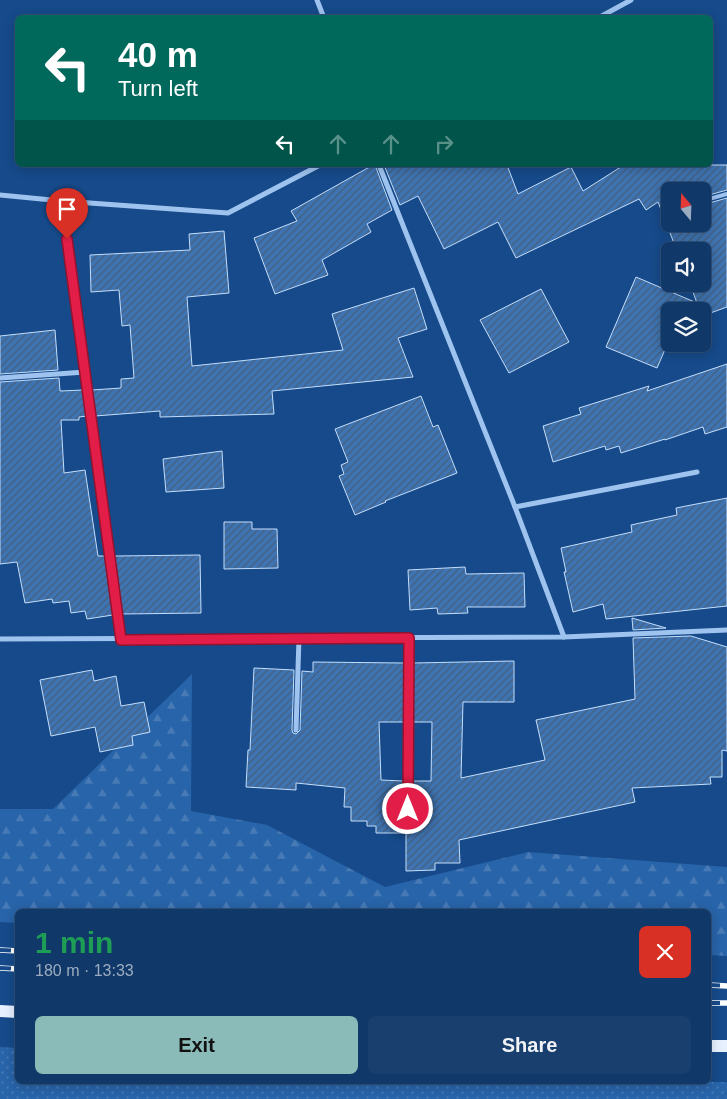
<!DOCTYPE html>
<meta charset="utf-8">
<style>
:root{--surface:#103868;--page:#193f6e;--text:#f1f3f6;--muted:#9cacc0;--line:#30527c;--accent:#8bbbb9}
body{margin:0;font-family:Helvetica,sans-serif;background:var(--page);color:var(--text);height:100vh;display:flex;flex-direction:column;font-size:19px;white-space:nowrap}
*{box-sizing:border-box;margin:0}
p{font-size:16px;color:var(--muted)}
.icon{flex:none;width:28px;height:28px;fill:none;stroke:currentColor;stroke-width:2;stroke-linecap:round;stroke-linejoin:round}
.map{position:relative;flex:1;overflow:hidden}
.details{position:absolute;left:15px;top:909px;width:696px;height:175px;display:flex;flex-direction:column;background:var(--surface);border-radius:8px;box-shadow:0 2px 12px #0003,0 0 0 1px var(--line)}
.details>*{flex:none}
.hud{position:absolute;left:15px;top:15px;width:698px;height:152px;border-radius:8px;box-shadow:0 2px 12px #0003,0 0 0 1px var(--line);background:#00695c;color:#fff;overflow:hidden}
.needle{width:32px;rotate:341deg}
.tools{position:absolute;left:661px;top:182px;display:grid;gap:10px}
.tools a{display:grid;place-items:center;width:50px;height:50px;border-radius:8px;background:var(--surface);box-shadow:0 2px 12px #0003,0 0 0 1px var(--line);font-size:25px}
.pin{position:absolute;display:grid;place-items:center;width:42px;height:42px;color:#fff;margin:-51px -21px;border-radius:50% 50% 50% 0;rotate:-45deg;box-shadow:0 0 5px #0007}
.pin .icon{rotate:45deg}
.me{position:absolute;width:55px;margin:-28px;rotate:0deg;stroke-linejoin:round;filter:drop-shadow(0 0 4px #0008)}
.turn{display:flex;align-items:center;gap:18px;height:105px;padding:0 20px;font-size:22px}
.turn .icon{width:65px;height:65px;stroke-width:2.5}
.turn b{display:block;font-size:35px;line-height:42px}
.lanes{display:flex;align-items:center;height:48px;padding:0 20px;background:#0003;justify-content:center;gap:25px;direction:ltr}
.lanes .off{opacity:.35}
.round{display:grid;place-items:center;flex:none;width:52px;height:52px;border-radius:8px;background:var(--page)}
.summary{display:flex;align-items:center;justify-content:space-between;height:85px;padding:0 20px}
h1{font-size:30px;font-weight:800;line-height:38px;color:#1e9e55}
.primary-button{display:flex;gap:10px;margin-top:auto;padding:10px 20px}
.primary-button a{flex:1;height:58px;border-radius:8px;background:var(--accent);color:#111;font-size:20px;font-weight:800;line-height:58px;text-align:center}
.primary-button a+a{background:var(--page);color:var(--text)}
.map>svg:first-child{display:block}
</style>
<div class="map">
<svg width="727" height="1099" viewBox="0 0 727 1099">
<defs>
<pattern id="forest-firs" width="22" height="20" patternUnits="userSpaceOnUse" patternTransform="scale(1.25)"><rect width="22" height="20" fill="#2864a9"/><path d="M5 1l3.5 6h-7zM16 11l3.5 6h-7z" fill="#487bb6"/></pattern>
<pattern id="park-dots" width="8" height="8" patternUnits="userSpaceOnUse" patternTransform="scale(1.25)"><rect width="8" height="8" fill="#2864a9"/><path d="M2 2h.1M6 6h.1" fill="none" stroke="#487bb6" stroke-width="1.8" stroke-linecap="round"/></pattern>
<pattern id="building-hatch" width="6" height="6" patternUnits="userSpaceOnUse" patternTransform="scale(1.25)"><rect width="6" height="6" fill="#3e74b3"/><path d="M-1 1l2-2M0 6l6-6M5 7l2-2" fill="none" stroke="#465e7a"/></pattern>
</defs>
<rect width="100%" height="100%" fill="#164a8a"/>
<!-- forest -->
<path fill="url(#forest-firs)" d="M192 674 191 811 267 825 385 887 528 852 727 867V956L709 955V911H18L17 923 0 922V809H53Z"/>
<!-- park -->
<path fill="url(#park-dots)" d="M0 1047 17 1048 18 1081 727 1082V1099H0Z"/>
<!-- building -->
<g fill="url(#building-hatch)" stroke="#c4defb">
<path d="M373 165H375L392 210 367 224 371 232 322 260 328 275 275 294 254 238 297 221 291 211Z"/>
<path d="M384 165H507L518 194 571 167 583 191 624 165H727V190L702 197V191H670V224H702V205L727 198V307L702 316V311H670V338L657 368 606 347 636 277 697 303 690 284H702V251H677L658 202 646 210 639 199 516 258 498 222 444 249 418 196 400 205Z"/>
<path d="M224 231 229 293 187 297 192 366 343 350 332 314 414 288 427 329 398 338 413 377 272 391 274 414 160 417V411L95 416 92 390 121 388V379L134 378 130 325 122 326 119 290 91 292 90 255 190 250 189 234Z"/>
<path d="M541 289 569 342 509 373 480 320Z"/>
<path d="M55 330 58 370 0 374V336Z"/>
<path d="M727 364V427L705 434 703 427 665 440V439L621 453 619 446 606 450 605 446 553 462 543 426 581 414 579 408 649 386 647 391Z"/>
<path d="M59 378 60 391 83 390 87 416 79 417V420H61L64 473 85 470 98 556H105L113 615 87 619 85 611 71 613 69 601 53 603 52 599 25 603 17 562 0 564V382Z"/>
<path d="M421 396 433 427 438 425 457 473 385 501 386 502 355 515 339 476 344 474 341 465 348 462 335 429Z"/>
<path d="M222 451 224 488 166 492 163 459Z"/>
<path d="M727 498V606L606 619 603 604 573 612 564 572H566L561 548 632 532 631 525 677 515 676 508Z"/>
<path d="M224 522H252V529H277L278 568 224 569Z"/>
<path d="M200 555 201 613 122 614 114 556Z"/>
<path d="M465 567 466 574 524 573 525 607H467L468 613 438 614 437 608 410 610 408 570Z"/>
<path d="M632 618 666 628 633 630Z"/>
<path d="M691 636 727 647V751L722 750V777H710L711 784 632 788 635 802 459 840 460 863H435V870L406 871V833H376V826H367V821H351V807H344L345 788 296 783V790L246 787 248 750H250L254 668 294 670 292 730 293 733 296 734 300 730 302 671 313 672V662L404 663V722H379L381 780 404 781V809L405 812 408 813 412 809 413 781H431L432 722H413V663L514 661V702H463L461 778 545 760 536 720 635 699 633 638Z"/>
<path d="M92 670 94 681 116 676 121 706 144 702 150 732 132 736 133 745 100 752 95 727 51 736 40 680Z"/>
</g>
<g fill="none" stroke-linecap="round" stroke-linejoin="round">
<!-- service -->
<path stroke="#9ec3ef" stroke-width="4" d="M702 201 727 194"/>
<!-- minor -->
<g stroke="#9ec3ef" stroke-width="5">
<path d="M317 0 324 18"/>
<path d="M598 18 631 0"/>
<path d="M379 165 515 507 564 637"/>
<path d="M0 195 62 201 228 213 320 165"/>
<path d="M62 201 121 640"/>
<path d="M0 378 85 372"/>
<path d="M515 507 697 472"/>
<path d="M0 639 564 637 727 630"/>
<path d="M296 730 299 638"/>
<path d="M408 809 409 637"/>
</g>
<!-- primary -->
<g stroke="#e6f0ff" stroke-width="12">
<path d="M0 1011 18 1012"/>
<path d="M709 1046H727"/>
</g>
<defs>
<g id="rail">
<path d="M0 950 18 951"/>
<path d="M0 968 18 969"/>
<path d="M709 985 727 986"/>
<path d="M709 1003H727"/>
</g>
</defs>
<!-- rail casing -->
<use href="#rail" stroke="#fff" stroke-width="5.5"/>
<!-- rail -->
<use href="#rail" stroke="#164a8a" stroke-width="4" stroke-dasharray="11" stroke-linecap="butt"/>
</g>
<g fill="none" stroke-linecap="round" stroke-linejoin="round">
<defs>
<path id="route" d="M67 239 121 640 409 638 408 809"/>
</defs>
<!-- route casing -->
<use href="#route" stroke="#92132f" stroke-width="12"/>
<!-- route -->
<use href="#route" stroke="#e11d48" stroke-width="9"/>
</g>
</svg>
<div class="tools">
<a><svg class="needle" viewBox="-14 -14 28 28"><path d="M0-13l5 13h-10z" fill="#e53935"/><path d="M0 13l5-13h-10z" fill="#9cacc0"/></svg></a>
<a><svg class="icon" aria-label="sound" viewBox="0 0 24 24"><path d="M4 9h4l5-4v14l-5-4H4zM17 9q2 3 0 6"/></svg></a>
<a><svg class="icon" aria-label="layers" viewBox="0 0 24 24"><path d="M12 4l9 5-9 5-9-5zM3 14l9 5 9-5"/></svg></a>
</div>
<div class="pin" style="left:67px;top:239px;background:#d93025"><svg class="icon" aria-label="arrive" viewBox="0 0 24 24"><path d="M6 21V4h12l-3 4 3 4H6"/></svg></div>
<svg class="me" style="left:408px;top:809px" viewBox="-20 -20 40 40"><circle r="17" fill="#e11d48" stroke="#fff" stroke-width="3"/><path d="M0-11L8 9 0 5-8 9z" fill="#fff"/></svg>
<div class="hud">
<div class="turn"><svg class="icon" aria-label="left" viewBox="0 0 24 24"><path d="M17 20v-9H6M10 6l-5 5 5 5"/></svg><div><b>40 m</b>Turn left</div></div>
<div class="lanes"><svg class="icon" aria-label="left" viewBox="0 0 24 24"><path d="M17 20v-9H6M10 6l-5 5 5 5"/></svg><svg class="icon off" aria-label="ahead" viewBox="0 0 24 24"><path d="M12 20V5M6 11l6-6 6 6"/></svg><svg class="icon off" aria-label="ahead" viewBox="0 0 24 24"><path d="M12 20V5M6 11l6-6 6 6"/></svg><svg class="icon off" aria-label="right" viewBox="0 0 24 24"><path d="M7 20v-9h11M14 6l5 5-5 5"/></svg></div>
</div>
<section class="details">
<div class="summary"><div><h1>1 min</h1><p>180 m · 13:33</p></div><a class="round" style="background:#d93025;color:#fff"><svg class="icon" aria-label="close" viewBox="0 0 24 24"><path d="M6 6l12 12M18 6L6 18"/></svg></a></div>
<div class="primary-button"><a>Exit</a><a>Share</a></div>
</section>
</div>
